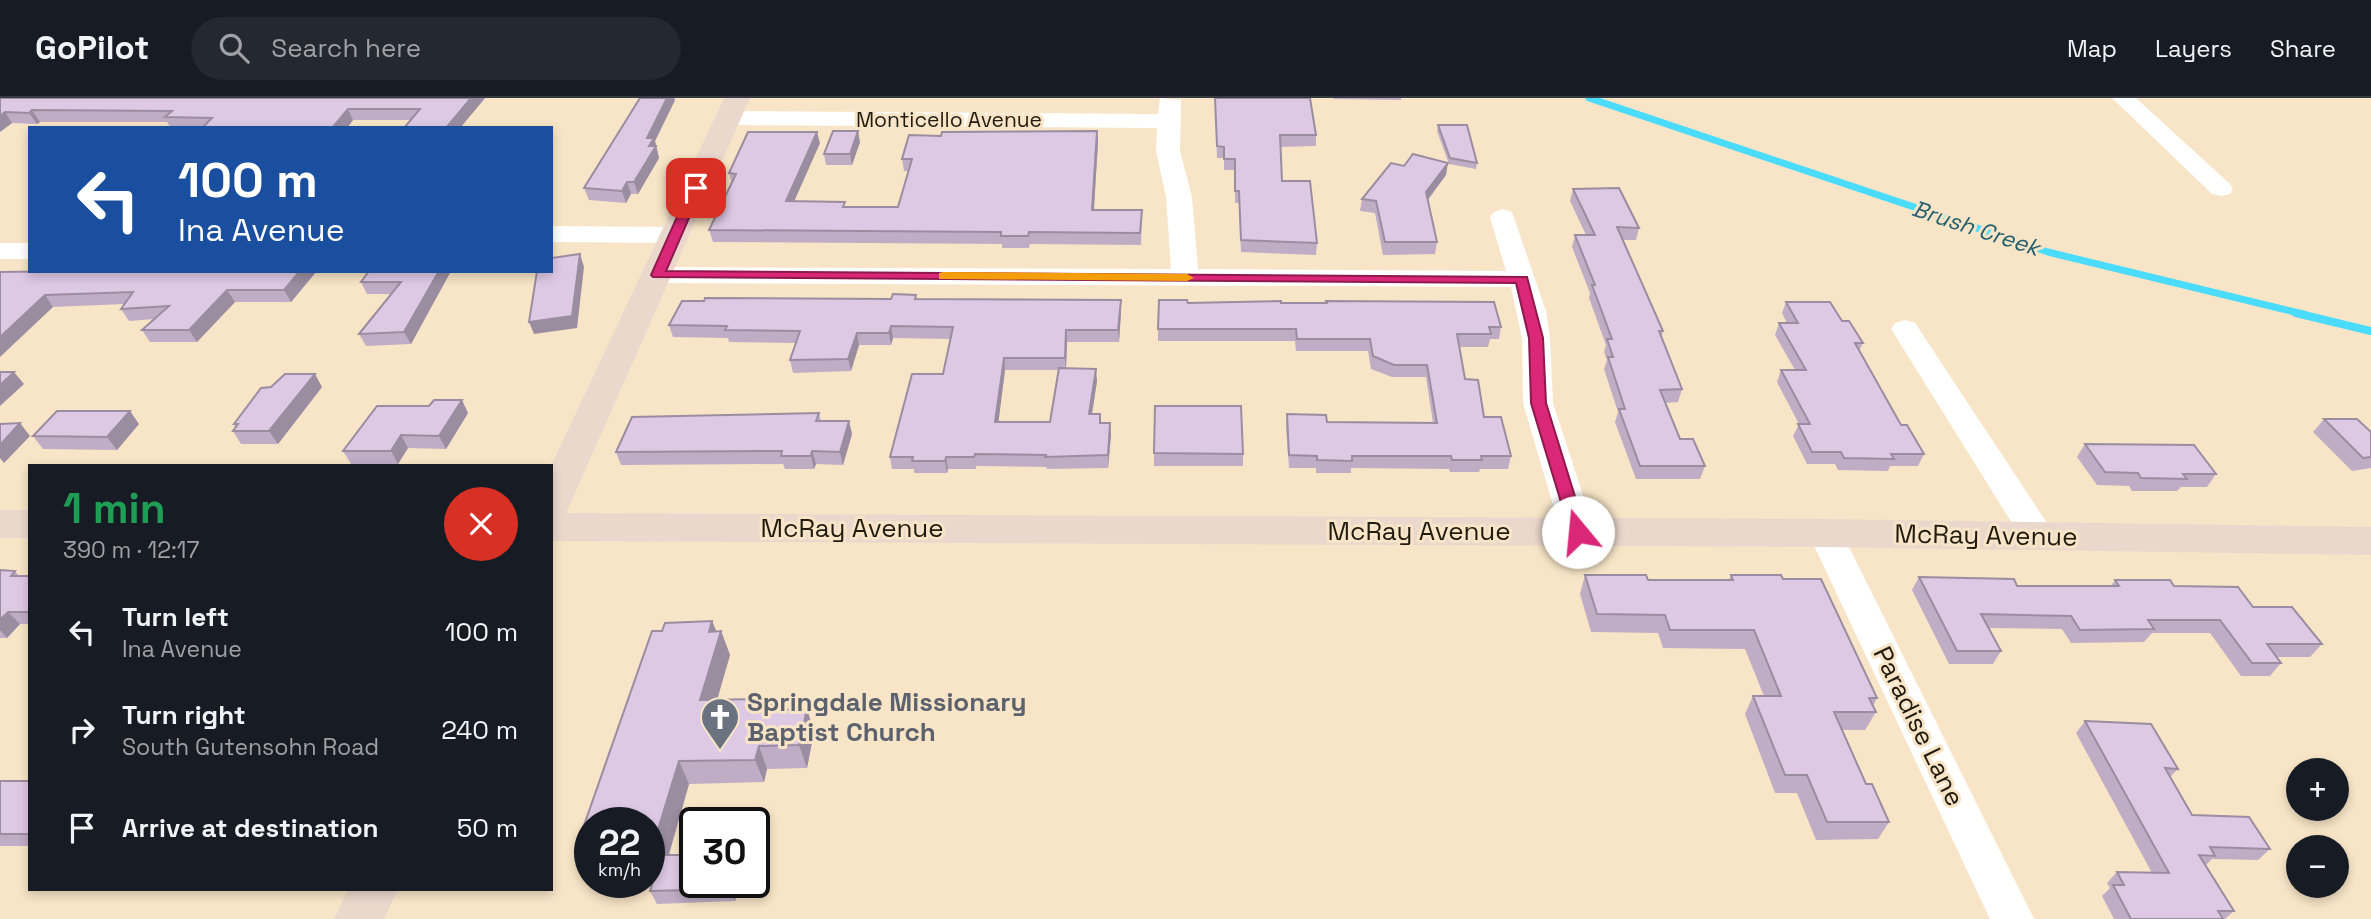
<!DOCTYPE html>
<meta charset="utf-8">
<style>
:root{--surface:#171b24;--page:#242831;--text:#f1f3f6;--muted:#9ea1a6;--line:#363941}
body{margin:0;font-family:"Space Grotesk",sans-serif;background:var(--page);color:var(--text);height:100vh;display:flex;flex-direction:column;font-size:26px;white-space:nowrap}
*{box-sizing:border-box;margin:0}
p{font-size:23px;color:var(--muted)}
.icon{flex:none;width:38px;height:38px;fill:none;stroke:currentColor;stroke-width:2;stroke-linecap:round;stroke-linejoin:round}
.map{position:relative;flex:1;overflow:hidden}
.sheet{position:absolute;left:28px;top:366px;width:525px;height:427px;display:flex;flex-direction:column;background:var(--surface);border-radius:0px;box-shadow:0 4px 10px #0003}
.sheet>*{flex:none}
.hud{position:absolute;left:28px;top:28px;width:525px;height:147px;border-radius:0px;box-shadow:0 4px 10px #0003;background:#1a4fa0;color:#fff;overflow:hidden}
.buttons{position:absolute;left:2286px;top:660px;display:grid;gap:14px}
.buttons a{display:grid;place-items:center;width:63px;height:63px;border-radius:50%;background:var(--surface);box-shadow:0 4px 10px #0003;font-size:35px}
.speed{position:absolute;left:574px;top:709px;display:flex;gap:14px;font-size:35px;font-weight:700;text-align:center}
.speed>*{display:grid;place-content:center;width:91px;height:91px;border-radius:50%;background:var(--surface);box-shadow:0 4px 10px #0003;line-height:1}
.speed small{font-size:18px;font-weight:400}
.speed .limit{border:4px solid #111;border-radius:10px;background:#fff;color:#111}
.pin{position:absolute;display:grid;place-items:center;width:60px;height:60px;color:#fff;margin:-30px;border-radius:14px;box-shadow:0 4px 10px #0006}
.me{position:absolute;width:77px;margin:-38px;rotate:343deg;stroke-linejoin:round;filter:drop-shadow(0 0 5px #0008)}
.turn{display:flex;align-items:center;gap:24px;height:147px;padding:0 35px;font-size:32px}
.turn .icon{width:91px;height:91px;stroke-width:2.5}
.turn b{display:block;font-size:49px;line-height:60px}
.round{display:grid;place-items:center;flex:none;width:74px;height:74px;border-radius:37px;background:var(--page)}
.head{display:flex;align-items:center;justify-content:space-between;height:119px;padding:0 35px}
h1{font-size:42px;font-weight:700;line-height:52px;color:#1e9e55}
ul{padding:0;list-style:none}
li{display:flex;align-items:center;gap:21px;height:98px;padding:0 35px}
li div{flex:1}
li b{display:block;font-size:26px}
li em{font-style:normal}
header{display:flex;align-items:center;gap:42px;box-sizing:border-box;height:98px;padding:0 35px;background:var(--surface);border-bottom:2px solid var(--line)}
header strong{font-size:33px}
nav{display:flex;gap:38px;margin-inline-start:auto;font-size:24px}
.search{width:490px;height:63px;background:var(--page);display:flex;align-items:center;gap:18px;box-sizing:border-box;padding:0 24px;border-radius:38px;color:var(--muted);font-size:26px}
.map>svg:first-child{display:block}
</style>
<header>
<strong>GoPilot</strong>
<div class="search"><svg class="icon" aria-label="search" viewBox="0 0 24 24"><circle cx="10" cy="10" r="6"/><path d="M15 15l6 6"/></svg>Search here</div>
<nav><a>Map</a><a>Layers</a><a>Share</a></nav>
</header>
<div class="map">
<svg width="2371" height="821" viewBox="0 0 2371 821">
<rect width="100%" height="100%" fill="#f8e5c7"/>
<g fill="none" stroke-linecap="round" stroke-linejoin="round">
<!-- stream-far1 -->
<path stroke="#4bdcfd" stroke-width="7" d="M1589 0 2048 154 2303 216"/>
<!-- stream -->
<path stroke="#4bdcfd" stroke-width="8" d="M2296 215 2371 233"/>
<!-- street -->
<g fill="#fff" fill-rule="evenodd">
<path d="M1160 0 1181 2 1180 53 1192 99 1198 171 1506 173 1490 119 1494 114 1503 111 1512 114 1546 213 1550 240 1553 305 1595 434 1590 442 1578 446 1566 442 1561 434 1523 305 1522 240 1511 189 658 185 648 183 644 177 648 171 658 169 1171 171 1166 99 1156 53 1157 30 728 27 720 25 716 20 720 15 728 13 1158 16Z"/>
<path d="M2112 0H2136L2230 86 2233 91 2230 96 2221 98 2212 96Z"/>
<path d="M551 128 675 129 684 131 688 137 684 143 675 145 551 144Z"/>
<rect x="0" y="145" width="30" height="16"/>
<path d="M1905 222 1915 225 2049 428 2054 437 2049 446 2037 449 2025 446 1891 231 1895 225Z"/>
<path d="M1825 423 1837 427 1842 435 2034 821H1990L1808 435 1813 427Z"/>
</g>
<!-- secondary -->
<g fill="#ebd8cd" fill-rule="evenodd">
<path d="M724 0H750L566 415 1825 421 2371 429V457L1825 449 551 443V368Z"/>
<rect x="0" y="412" width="30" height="28"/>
<path d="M348 791H398L384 821H334Z"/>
</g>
</g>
<!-- wall -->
<g fill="#bfadc5" fill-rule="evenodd">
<path d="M0 0H485L460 30H404L410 22H353L347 30H171L167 24H40L37 26 12 25 0 34Z"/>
<path d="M640 0H674L675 2 655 43 659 60 638 96H631L626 105 589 102 584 90Z"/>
<path d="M1215 0 1316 37V48L1280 49 1282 83 1317 145 1316 157 1241 154 1239 105H1235V72H1224V60H1217Z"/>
<path d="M1333 0H1401V2L1333 1Z"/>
<path d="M1438 27 1477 65 1476 71 1449 66 1437 33Z"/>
<path d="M1097 33 1098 44 1094 112H1142L1141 147 1030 146 1029 150H1002V146L713 144 709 132 732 86 729 75 820 45 794 103 846 109H898L909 73H904L902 61 941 38Z"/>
<path d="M860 44 852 67H826L824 56Z"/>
<path d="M1446 77 1428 102 1437 144 1435 156 1383 157 1375 115 1360 113 1362 101Z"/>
<path d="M1573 91 1639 130 1636 142H1622L1663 233 1662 238 1682 291 1678 304 1665 305 1680 341 1705 368 1700 381H1636L1615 324 1618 314 1604 271 1607 262 1604 254 1606 247 1589 200 1590 195 1572 149 1575 137H1586L1570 103Z"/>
<path d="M369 173H451L411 246 366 248 359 236 391 196H367L361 184Z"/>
<path d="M0 174H316L291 204H235L197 244H150L142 232 154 221 129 223 121 211 124 206 53 209Z"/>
<path d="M917 201 1121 214 1119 244H1067L1066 270 1097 283 1092 316 1111 337 1108 370 1047 371 1046 369 976 368V371H948L947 375H914V371H892L890 359 943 276 950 241 893 240 891 247H859L851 273 793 275 790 262 796 245 729 244 728 240 673 239 669 227ZM1005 272H1058L1050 324H998Z"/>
<path d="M1786 204 1842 223 1863 245 1859 253 1901 327 1924 356 1918 368H1890L1888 373 1838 372 1835 366H1807L1793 338 1799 326 1777 284 1781 272H1795L1775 237 1779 225H1787L1782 215Z"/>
<path d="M1188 205H1281L1501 229 1499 241H1490L1488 249H1459L1465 281 1484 319 1511 358 1508 371H1480L1479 374H1450L1449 371 1351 370V375H1316V370H1289L1286 328 1287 316 1327 324 1433 325 1426 279H1392L1371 271 1368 253H1296L1295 243H1158V231Z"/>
<path d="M271 289H322L278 346H241L233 333 235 329 234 326Z"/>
<path d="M468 315 446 351 408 350 398 366H351L343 353Z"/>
<path d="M819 315 821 323H849L852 336 843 367 816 366 814 371H785L783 366 621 367 616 354Z"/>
<path d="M2324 321 2371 334V370L2352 373 2313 334Z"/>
<path d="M139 326 117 352 43 351 33 338Z"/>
<path d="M2085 346 2216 376 2207 389H2181L2177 393H2132L2129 388 2097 387 2077 359Z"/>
<path d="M1154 355 1243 356V368H1154Z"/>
<path d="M0 472 15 473 19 478H30V526H20L7 540H0Z"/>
<path d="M1585 477 1648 482H1729L1731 477 1783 481 1877 600 1873 608 1876 614 1865 632H1842L1866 686 1889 724 1878 741 1816 742 1797 695H1775L1745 616 1753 598H1764L1745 551 1663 550 1658 535 1591 534 1580 496Z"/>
<path d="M1919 479 2017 488H2111L2115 482 2174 488 2253 509 2322 546 2310 559H2277L2281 565 2270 578H2241L2210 535H2152L2144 544 2071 545 2062 531 1988 530 2001 553 1993 566H1949L1912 492Z"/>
<path d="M712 523 716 533H721L730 557 717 602 771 601 775 612 807 611 814 634 807 670 767 671 764 684 689 686 669 757H695V784H740L735 803 657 806 650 793 656 773H649V724H590V775H588L575 753 652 533H662L665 525Z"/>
<path d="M2085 623 2178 671 2170 679 2192 717 2270 751 2258 762 2212 761 2206 767 2234 813 2225 821H2114L2102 798 2110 790 2107 785 2117 774 2152 775 2076 635Z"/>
<rect x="0" y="683" width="30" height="65"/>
</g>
<!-- shaded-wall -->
<g fill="#9b8da0">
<path d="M471 0H485L460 30H446Z"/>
<path d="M667 0H674L675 2 655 43 659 60 638 96 634 84 647 40Z"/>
<path d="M348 11 353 22 347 30H332Z"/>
<path d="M32 12 40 24 37 26 29 15Z"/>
<path d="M5 14 12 25 0 34V18Z"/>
<path d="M858 33 860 44 852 67 850 56Z"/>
<path d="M1097 33 1098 44 1093 124 1092 112Z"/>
<path d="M817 34 820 45 789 115 786 103Z"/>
<path d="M1448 65 1446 77 1424 106 1426 94Z"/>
<path d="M627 84 631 96 626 105 622 93Z"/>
<path d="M580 156 584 169 577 230 534 236 529 224Z"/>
<path d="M300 173H315L316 174 291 204 284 192Z"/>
<path d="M439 173H451L411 246 404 234Z"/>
<path d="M227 192 235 204 197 244 189 232Z"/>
<path d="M45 197 53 209 0 259V239Z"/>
<path d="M1121 202V214L1119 244 1118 232Z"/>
<path d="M891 228 893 240 891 247 889 235Z"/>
<path d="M1066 232 1067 244 1066 272 1065 260Z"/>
<path d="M857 235 859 247 851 273 848 261Z"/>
<path d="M1004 260 1005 272 997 336 995 324Z"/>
<path d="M1096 271 1097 283 1090 328 1089 316Z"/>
<path d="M14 274 24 286 0 308V287Z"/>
<path d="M315 276 322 289 278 346 269 333Z"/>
<path d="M462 302 468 315 446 351 439 338Z"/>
<path d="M130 313 139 326 117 352 107 339Z"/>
<path d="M849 323 852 336 843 367 840 354Z"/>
<path d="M20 325 30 338 4 365 0 360V347Z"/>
<path d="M1110 325 1111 337 1108 370V357Z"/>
<path d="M401 337 408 350 398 366 391 353Z"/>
<path d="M812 353 816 366 814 371 811 358Z"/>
<path d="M946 359 948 371 947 375 945 363Z"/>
<path d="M8 514 20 526 7 540 0 532V522Z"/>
<path d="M712 523 719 540 721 533 730 557 710 626 700 602 709 534Z"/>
<path d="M771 601 779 624 768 612Z"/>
<path d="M807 611 814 634 807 670 799 647Z"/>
<path d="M759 648 767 671 764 684 755 662Z"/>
<path d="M679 663 689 686 664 773 652 751Z"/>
<path d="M731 784H740L735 803 729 791Z"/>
</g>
<!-- building -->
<g fill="#dec9e5" stroke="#9b8da0" stroke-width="2">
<path d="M0 0H471L446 30H404L420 11H348L332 30H202L212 20 165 19 172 13 32 12 29 15 5 14 0 18Z"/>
<path d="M640 0H667L647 40H654L649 48H656L634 84H627L622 93 584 90Z"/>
<path d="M1215 0H1310L1316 37H1280L1282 83H1310L1317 145 1241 142 1239 93H1235V61H1224V49L1217 48Z"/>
<path d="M1438 27H1467L1477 65 1450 60Z"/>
<path d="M833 33H858L850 56H824Z"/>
<path d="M1097 33 1092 112H1142L1140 135 1029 134 1028 138H1001V134L709 132 736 76 729 75 748 34H817L786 103 845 104 843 109H898L912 61H902L909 37 941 38 942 34Z"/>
<path d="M1413 56 1448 65 1426 94 1437 144H1385L1376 103 1362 101 1391 65 1404 68Z"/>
<path d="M1619 90 1639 130 1617 129 1663 233H1659L1682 291 1660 292 1680 341H1693L1705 368H1640L1619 311H1625L1608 259H1613L1607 241H1612L1592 187H1595L1575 137H1595L1573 91Z"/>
<path d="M580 156 572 218 529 224 537 173H551V160Z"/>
<path d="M77 173H300L284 192H227L189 232H142L169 208 121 211 133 194 45 197 0 239V174Z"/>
<path d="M369 173H439L404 234 359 236 401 184H361Z"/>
<path d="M893 196 916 197 915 201 1121 202 1118 232H1066L1065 260H1004L995 324H1050L1059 270 1096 271 1089 316H1100V325H1110L1108 357 1045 359 1046 357 975 356 974 359H946L945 363H912L913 359H890L912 276H943L953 229 891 228 889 235H857L848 261 790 262 800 233 725 232 727 228 669 227 682 203H704L705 200 891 201Z"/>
<path d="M1159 202H1187L1188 205 1281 203V205H1327L1326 203 1494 204 1501 229H1489L1491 236H1457L1465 281 1478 282 1484 319H1501L1511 358H1481L1482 362H1452L1451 358H1352V363L1317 362V358L1289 357 1287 316 1326 317 1327 324 1437 325 1427 267H1394L1373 258 1370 241H1297L1296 231H1158Z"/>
<path d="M1786 204H1830L1842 223H1849L1863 245H1855L1901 327H1907L1924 356H1891L1894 361 1844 360 1841 354H1812L1798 326H1810L1781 272H1806L1779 225H1798Z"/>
<path d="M0 274H14L0 287Z"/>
<path d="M285 276H315L269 333H233L238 326H234L261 290 271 289Z"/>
<path d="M434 302H462L439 338 401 337 391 353H343L377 308H429Z"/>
<path d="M1155 308H1241L1243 356 1154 355Z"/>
<path d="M57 313H130L107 339 33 338Z"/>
<path d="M819 315 816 323H849L840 354 812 353 811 358H781L782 353 616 354 632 319Z"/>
<path d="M2324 321H2357L2371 334V359L2363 360Z"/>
<path d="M20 325 0 347V326Z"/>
<path d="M2085 346 2194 347 2216 376H2183L2187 381 2141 380 2138 375 2105 374Z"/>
<path d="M0 472 15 473 11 478H30V514H8L0 522Z"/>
<path d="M1585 477H1646L1648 482H1733L1731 477H1781L1783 481H1821L1877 600H1869L1876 614H1834L1866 686H1872L1889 724H1827L1807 677H1785L1753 598H1781L1754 532H1670L1665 517 1597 516Z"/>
<path d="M1919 479 2014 481 2017 488H2119L2115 482H2170L2174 488 2238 489 2253 509H2292L2322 546H2267L2281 565H2252L2220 522H2148L2154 531 2080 532 2071 518 1981 516 2001 553H1957Z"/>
<path d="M712 523 709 534 721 533 700 602 771 601 768 612 807 611 799 647 759 648 755 662 679 663 652 751H649V724H590V753H575L652 533H662L665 525Z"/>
<path d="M2085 623 2151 626 2178 671 2165 670 2192 717 2249 719 2270 751 2210 749 2215 758 2199 757 2234 813H2218L2223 821H2131L2113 787H2124L2117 774 2169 775Z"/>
<rect x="0" y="683" width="30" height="53"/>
<path d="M661 757H695V784H731L729 791 650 793Z"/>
</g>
<!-- route -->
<path fill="#db2777" stroke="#8e194d" stroke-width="2" d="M696 87 702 90 666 173 1527 179 1543 240 1546 305 1586 434 1578 440 1570 434 1531 305 1529 240 1516 185 653 179 651 177 690 90Z"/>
<!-- slow -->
<path fill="#f59e0b" d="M943 174 1187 176 1194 180 1187 183 939 181V175Z"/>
<!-- icons -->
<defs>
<symbol id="church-pin" viewBox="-11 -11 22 30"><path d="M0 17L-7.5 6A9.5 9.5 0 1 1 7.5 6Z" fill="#6b7280" stroke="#f8e5c7"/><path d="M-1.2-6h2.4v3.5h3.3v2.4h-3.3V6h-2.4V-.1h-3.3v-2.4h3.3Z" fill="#fff"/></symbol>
</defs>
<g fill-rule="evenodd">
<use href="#church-pin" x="698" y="597" width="44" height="60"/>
</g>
<g text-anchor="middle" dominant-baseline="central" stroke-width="6" stroke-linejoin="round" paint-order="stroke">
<!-- far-street labels -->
<g font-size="21" fill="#211b10" stroke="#f8e5c7">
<text x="949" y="21">Monticello Avenue</text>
</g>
<!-- far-water labels -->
<g font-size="23" font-style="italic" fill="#26606e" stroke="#f8e5c7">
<text transform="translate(1976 130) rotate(18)">Brush Creek</text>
</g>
<!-- street labels -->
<g font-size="26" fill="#211b10" stroke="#f8e5c7">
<text x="852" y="430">McRay Avenue</text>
<text x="1419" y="433">McRay Avenue</text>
<text transform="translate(1986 437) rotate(1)">McRay Avenue</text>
<text transform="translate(1919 628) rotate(64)">Paradise Lane</text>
</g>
<!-- worship labels -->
<g font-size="26" font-weight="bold" fill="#5b616d" stroke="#f8e5c7" text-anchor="start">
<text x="747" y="604">Springdale Missionary<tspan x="747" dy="30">Baptist Church</tspan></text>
</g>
</g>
</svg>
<div class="buttons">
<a>+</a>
<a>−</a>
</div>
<div class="speed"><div>22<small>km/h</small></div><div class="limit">30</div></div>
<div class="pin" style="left:696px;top:90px;background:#d93025"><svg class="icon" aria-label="arrive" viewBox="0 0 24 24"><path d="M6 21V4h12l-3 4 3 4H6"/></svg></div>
<svg class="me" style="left:1578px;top:434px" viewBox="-20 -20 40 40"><circle r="19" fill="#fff"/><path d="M0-13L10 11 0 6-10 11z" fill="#db2777"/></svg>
<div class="hud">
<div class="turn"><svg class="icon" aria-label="left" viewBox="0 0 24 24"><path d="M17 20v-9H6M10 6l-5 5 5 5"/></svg><div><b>100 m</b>Ina Avenue</div></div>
</div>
<section class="sheet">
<div class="head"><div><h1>1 min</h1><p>390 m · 12:17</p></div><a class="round" style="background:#d93025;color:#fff"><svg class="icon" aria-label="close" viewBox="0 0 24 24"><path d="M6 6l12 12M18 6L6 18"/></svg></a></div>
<ul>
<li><svg class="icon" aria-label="left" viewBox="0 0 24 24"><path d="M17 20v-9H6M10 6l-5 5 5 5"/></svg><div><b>Turn left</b><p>Ina Avenue</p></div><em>100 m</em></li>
<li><svg class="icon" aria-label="right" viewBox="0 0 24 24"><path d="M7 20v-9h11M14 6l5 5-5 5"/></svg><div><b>Turn right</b><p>South Gutensohn Road</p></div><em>240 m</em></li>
<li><svg class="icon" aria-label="arrive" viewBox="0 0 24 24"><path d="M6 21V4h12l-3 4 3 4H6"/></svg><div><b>Arrive at destination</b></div><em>50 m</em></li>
</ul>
</section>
</div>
